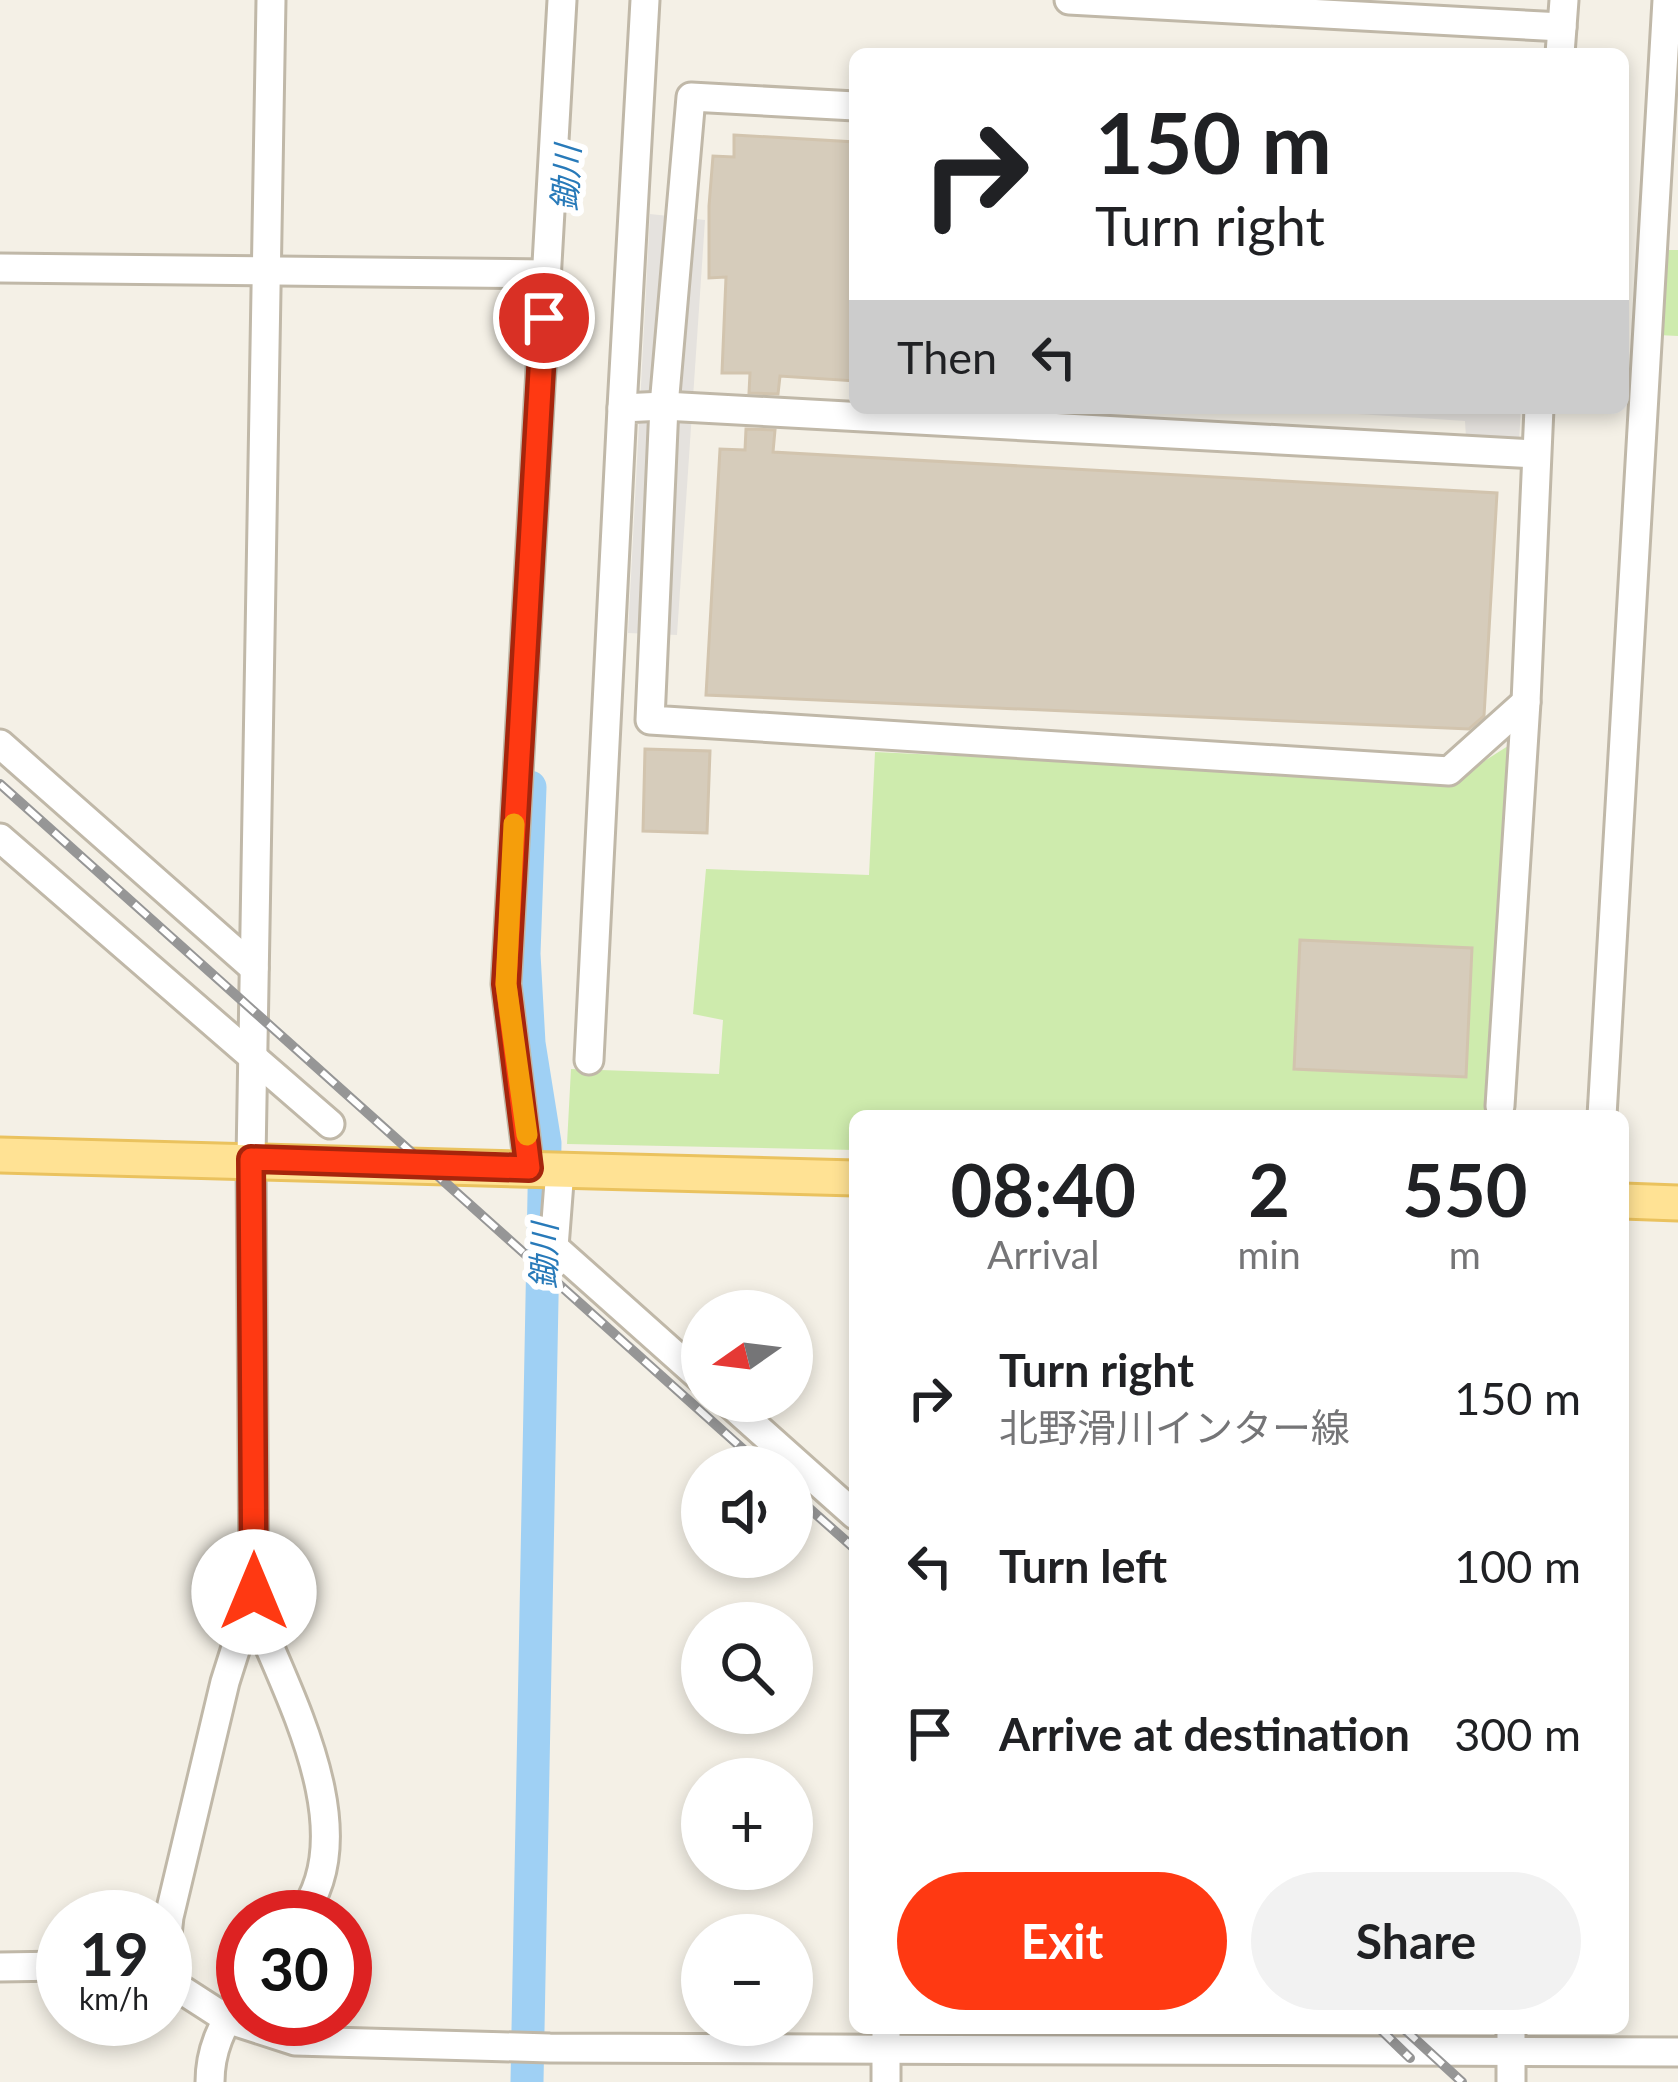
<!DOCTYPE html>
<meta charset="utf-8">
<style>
:root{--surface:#fff;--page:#f2f2f2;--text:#202124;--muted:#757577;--accent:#ff3912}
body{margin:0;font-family:Lato,"Noto Sans JP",sans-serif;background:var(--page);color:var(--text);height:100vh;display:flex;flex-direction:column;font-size:45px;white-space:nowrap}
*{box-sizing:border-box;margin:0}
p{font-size:39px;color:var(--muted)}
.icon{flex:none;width:66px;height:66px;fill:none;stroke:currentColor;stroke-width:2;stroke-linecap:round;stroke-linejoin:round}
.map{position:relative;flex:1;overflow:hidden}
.side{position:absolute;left:849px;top:1110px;width:780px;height:924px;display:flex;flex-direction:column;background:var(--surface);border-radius:18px;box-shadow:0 6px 18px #0003}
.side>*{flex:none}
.hud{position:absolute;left:849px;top:48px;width:780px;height:366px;border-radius:18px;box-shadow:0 6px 18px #0003;background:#fff;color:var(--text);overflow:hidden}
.needle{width:78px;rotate:256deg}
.controls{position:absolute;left:681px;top:1290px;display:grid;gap:24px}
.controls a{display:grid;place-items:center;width:132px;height:132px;border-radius:50%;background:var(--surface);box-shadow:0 6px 18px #0003;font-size:60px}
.speed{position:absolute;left:36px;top:1890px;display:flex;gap:24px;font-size:60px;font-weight:700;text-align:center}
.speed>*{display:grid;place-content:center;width:156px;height:156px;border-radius:50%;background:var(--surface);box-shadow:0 6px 18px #0003;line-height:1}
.speed small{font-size:30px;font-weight:400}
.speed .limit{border:18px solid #d22;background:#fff;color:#111}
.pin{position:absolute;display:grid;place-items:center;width:102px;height:102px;color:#fff;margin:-51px;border:6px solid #fff;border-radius:50%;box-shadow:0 3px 12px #0007}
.me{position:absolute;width:132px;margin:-66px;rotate:0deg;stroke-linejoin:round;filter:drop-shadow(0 0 9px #0008)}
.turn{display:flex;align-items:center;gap:42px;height:252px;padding:0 48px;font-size:54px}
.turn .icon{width:156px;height:156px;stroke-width:2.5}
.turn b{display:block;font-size:84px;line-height:102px}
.then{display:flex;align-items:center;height:114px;padding:0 48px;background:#0003;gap:24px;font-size:45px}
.eta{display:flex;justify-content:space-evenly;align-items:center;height:204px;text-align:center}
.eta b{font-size:72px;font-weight:700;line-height:84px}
.button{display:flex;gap:24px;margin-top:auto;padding:24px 48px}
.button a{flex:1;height:138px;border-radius:72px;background:var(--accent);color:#fff;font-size:48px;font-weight:700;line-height:138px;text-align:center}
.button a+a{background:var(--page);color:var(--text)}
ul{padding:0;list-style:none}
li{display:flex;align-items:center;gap:36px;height:168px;padding:0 48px}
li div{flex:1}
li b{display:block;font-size:45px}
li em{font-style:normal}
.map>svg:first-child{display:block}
</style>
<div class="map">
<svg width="1678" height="2082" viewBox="0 0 1678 2082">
<rect width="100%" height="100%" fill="#f4f0e6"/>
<!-- green -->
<g fill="#ceebad">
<path d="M1664 250H1678V336L1658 335Z"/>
<path d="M1508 746 1485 1116H855V1150L567 1144 571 1069 719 1074 723 1020 693 1014 706 869 869 875 875 752 1456 779Z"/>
</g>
<!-- parking -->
<g fill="#e5e2de">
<path d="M650 214 705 220 677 635 628 633Z"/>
<path d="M1267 408H1521L1519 442 1466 438 1465 421Z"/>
</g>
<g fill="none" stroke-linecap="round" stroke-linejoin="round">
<!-- river -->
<path stroke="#9fd0f4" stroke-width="33" d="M527 2082 545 1143 529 1043 524 954 530 787"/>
</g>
<!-- building -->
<g fill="#d6ccbb" stroke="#d2c4ae" stroke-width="3">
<path d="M734 135 855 142V381L780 376 778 394 749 393 750 373H722L726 277 709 278V206L713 156 734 157Z"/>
<path d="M746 429 775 430 773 452 1497 493 1484 716 1469 729 706 695 720 449 745 450Z"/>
<path d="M645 749 710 751 707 833 643 831Z"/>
<path d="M1300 940 1472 948 1466 1077 1294 1069Z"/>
</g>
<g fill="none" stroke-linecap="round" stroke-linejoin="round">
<defs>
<g id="minor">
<path d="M271 0 251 1159 254 1592 256 1615C289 1697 365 1835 300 1917"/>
<path d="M1069 0 1562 27"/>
<path d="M1560 54 1564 0"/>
<path d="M855 106 691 97 664 406 650 720 1449 771 1526 702"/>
<path d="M0 268 547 274"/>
<path d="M622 408 645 0"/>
<path d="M0 744 254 968"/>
<path d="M0 838 330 1124"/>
<path d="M589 1060 622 408 664 406 1536 454"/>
<path d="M1500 1106 1526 702 1539 408"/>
<path d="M1602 1116 1667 0"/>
<path d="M529 1168 506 984 562 0"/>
<path d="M560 1169 554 1247 702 1379"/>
<path d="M727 1401 855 1515"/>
<path d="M165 1953 169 1917 225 1682 238 1641 256 1615"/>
<path d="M0 1967 63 1966"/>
<path d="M165 1979 227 2019 295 2041 550 2048 1678 2052"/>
<path d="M886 2028V2082"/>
<path d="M210 2082C210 2045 225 2023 243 1991"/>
<path d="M1511 2082V2028"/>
</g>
<g id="major">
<path d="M0 1155 855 1178"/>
<path d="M1623 1201 1678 1203"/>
</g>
</defs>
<!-- minor casing -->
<use href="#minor" stroke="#c0b8a8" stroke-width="33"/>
<!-- major casing -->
<use href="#major" stroke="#eac25e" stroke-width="39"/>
<!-- minor -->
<use href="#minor" stroke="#fff" stroke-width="27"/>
<!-- major -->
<use href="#major" stroke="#ffe294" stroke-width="33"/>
<defs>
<g id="rail">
<path d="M0 784 763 1467"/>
<path d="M792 1493 855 1549"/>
<path d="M1379 2028 1410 2058"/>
<path d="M1403 2028 1462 2082"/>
</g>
</defs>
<!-- rail casing -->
<use href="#rail" stroke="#969696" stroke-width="10"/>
<!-- rail -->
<use href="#rail" stroke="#fff" stroke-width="6" stroke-dasharray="18" stroke-linecap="butt"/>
</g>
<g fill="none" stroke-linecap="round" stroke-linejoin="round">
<defs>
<path id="route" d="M254 1592 251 1159 529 1168 506 984 544 318"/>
</defs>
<!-- route casing -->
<use href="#route" stroke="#a6250c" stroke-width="30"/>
<!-- route -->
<use href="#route" stroke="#ff3912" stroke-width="21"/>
<!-- slow -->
<path stroke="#f59e0b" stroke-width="21" d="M514 824 506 984 527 1135"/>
</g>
<g text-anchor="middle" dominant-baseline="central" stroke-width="12" stroke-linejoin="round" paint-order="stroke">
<!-- water labels -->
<g font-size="33" font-style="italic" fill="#287ab9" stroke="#fff">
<text transform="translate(565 178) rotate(-87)">鋤川</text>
<text transform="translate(543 1256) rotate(-89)">鋤川</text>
</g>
</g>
</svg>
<div class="controls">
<a><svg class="needle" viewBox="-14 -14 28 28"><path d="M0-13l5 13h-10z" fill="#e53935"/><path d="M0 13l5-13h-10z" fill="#757577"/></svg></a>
<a><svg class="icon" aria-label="sound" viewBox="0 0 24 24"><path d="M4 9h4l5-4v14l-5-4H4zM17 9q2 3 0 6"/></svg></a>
<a><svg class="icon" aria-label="search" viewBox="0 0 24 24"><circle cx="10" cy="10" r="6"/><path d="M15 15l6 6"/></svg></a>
<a>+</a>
<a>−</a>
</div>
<div class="speed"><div>19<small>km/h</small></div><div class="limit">30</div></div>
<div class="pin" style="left:544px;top:318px;background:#d93025"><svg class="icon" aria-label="arrive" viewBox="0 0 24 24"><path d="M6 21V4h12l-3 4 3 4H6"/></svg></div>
<svg class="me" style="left:254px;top:1592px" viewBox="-20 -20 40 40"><circle r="19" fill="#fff"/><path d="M0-13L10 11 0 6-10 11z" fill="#ff3912"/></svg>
<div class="hud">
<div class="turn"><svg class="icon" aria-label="right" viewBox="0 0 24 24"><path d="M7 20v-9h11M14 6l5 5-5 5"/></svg><div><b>150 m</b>Turn right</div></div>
<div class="then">Then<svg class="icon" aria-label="left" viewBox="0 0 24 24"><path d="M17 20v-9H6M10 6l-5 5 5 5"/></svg></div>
</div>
<section class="side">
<div class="eta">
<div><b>08:40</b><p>Arrival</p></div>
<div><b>2</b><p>min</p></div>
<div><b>550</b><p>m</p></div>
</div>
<ul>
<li><svg class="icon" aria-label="right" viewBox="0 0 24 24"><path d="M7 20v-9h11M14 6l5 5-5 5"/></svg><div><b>Turn right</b><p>北野滑川インター線</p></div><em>150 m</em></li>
<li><svg class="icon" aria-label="left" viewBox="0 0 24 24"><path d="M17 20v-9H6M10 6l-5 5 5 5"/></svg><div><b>Turn left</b></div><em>100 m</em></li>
<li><svg class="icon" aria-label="arrive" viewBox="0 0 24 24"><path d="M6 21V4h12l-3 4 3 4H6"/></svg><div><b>Arrive at destination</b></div><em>300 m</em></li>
</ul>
<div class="button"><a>Exit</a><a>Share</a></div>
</section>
</div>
